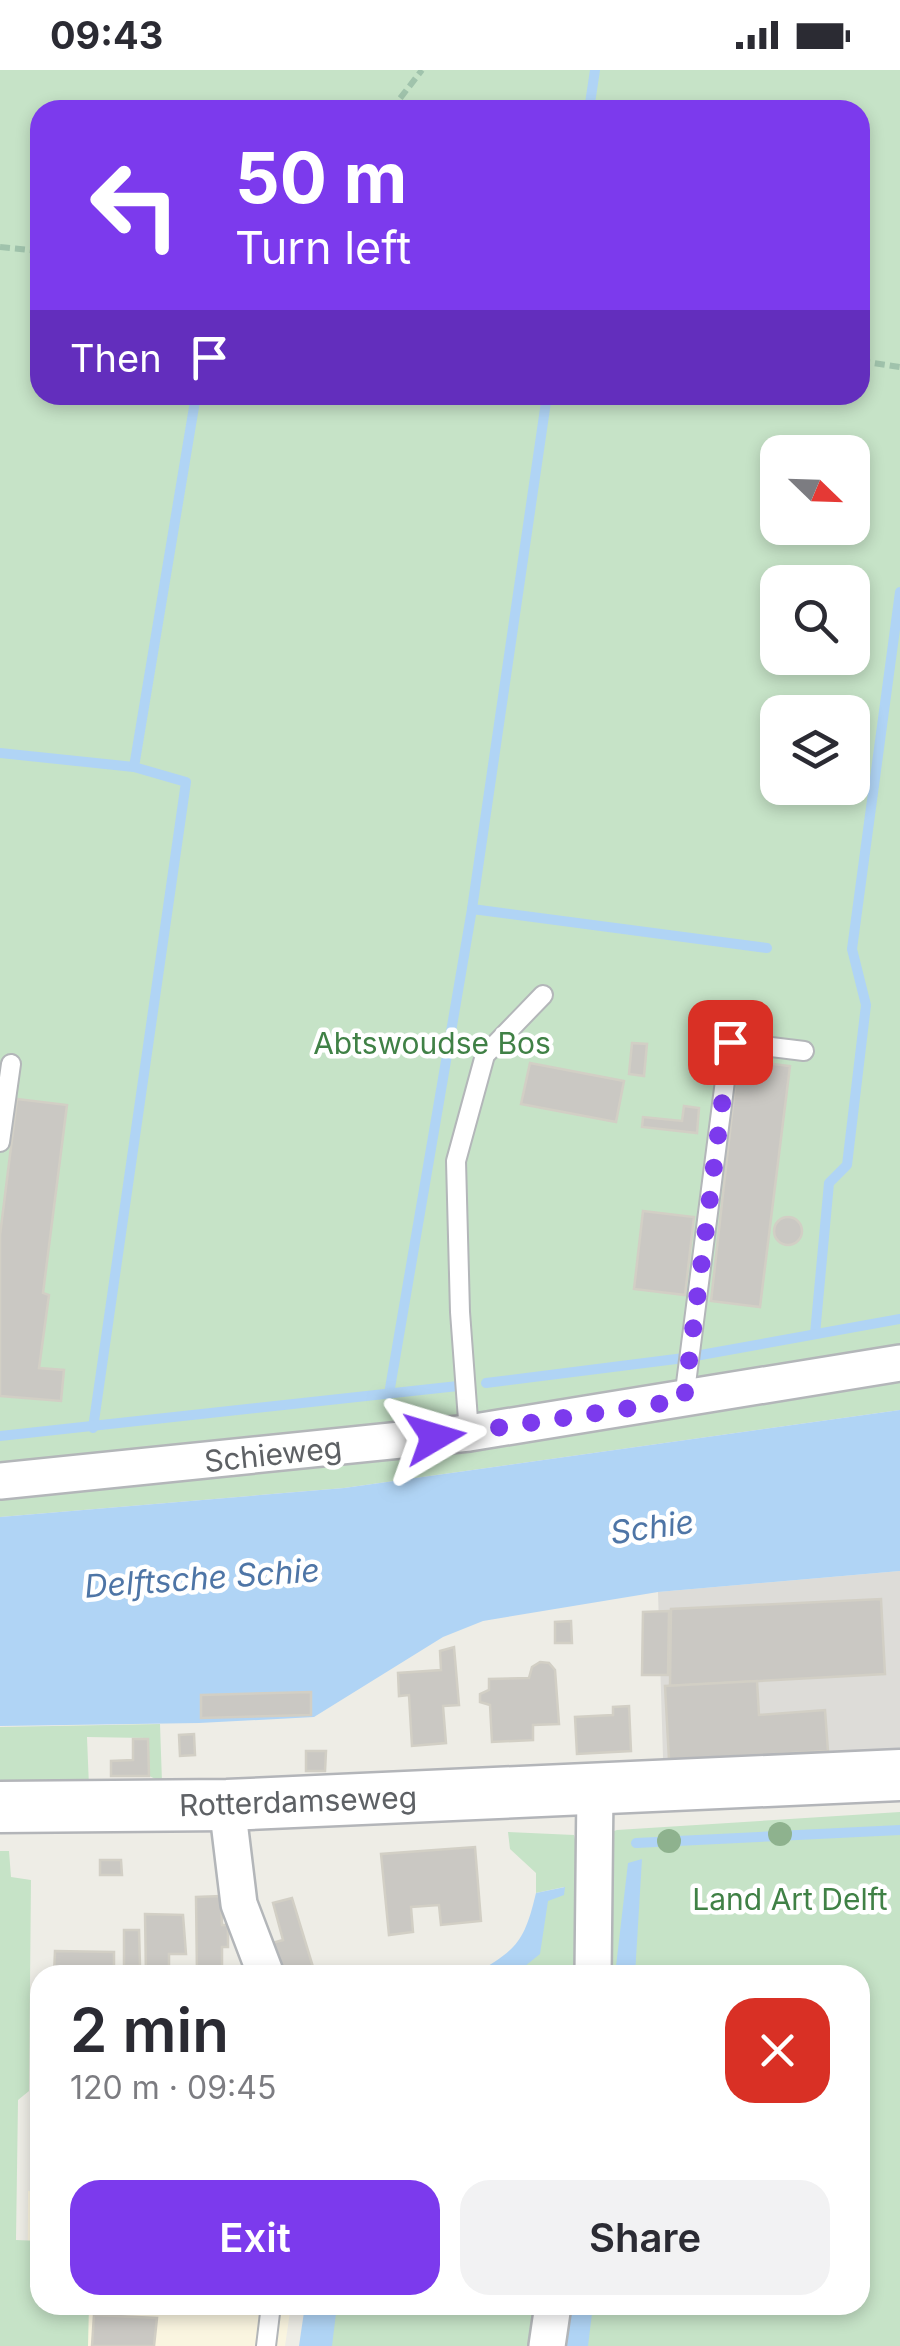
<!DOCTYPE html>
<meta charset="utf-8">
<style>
:root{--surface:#fff;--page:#f2f2f3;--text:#2b2b33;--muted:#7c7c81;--accent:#7c3aed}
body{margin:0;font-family:Inter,sans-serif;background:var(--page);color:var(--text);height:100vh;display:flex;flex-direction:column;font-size:38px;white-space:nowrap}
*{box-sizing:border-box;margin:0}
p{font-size:32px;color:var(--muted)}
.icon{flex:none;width:55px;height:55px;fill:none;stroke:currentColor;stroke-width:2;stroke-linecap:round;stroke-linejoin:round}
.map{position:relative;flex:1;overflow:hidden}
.side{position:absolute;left:30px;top:1895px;width:840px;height:350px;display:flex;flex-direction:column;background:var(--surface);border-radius:30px;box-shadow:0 5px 15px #0003}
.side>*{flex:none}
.banner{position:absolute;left:30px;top:30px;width:840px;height:305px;border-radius:30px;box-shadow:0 5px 15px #0003;background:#7c3aed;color:#fff;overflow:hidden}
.needle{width:65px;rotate:113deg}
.fabs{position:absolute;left:760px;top:365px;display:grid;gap:20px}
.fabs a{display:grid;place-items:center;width:110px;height:110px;border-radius:20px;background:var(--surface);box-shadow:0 5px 15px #0003;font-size:50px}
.pin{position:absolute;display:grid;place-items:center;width:85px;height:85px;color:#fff;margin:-42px;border-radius:20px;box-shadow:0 5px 15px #0006}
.me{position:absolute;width:110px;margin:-55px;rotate:83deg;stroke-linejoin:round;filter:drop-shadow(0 0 8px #0008)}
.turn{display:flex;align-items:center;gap:35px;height:210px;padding:0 40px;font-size:45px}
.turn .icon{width:130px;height:130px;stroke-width:2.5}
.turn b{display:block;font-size:70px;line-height:85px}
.then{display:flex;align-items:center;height:95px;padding:0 40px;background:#0003;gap:20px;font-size:38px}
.round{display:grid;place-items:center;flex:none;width:105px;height:105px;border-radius:30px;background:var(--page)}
.head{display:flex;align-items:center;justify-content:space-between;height:170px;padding:0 40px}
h1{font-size:60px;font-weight:600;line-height:75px}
.action{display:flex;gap:20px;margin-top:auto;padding:20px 40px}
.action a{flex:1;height:115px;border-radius:30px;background:var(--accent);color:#fff;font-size:40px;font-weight:600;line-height:115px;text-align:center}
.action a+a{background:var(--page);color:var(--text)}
.status{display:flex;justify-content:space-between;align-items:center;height:70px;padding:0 50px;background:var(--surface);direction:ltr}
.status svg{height:28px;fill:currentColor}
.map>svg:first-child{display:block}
</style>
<div class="status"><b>09:43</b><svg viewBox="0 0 49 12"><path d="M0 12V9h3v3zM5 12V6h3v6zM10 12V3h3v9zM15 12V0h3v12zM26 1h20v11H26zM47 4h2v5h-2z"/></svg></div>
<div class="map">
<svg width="900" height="2276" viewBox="0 0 900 2276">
<rect width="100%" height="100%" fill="#eeede6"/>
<!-- commercial -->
<path fill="#faf5e0" d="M28 2121 40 2122V2235H291L285 2276H27Z"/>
<!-- industrial -->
<path fill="#dddcd8" d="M900 1501V1682L663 1688 658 1522Z"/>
<!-- green -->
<g fill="#c6e3c7" fill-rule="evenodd">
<path d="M0 0H900V1340L344 1418 0 1447ZM40 40H860V325H40ZM778 382H852V458H778ZM778 512H852V588H778ZM778 642H852V718H778Z"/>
<path d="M160 1654 162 1712 147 1705 145 1668 87 1667 89 1717 0 1718V1657Z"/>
<path d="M900 1742V2276H312L318 2235H860V1905H499L523 1884 543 1827 564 1821V1817L536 1823V1803L510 1779 508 1762 574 1765 583 1802 611 1762 617 1760Z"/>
<path d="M0 1781H9L11 1807 31 1810 29 2021 18 2030 16 2170 40 2171V2235H89L88 2276H0Z"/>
</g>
<!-- water -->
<g fill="#b0d4f5">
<path d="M900 1340V1501L658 1522 483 1551 443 1567 314 1647 199 1653 0 1656V1447L344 1418Z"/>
<path d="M642 1789 635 1905H615L628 1793Z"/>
<path d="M565 1817 564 1825 548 1831 540 1884 514 1905H473C517 1879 524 1873 536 1823Z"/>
<path d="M305 2235H337L332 2276H299Z"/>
<path d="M572 2235H593L588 2276H566Z"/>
</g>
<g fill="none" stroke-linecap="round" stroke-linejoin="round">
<!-- stream -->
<g stroke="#b0d4f5" stroke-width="10">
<path d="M589 40 595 0"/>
<path d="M0 683 134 697"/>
<path d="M472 839 547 325"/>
<path d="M815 1264 829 1113 847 1095 866 935 852 879 900 522"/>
<path d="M486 1313 684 1288 900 1249"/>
<path d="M389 1324 472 839 767 878"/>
<path d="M93 1358 186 712 134 697 196 325"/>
<path d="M0 1366 458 1316"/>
<path d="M636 1773 900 1760"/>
</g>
</g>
<!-- building -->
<g fill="#cac8c3" stroke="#d2cfc5" stroke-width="2.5">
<path d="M632 973 647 974 644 1006 629 1004Z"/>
<path d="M738 990 790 996 760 1237 711 1231Z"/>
<path d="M530 993 624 1011 616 1052 521 1034Z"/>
<path d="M17 1029 67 1035 43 1223 49 1225 39 1298 64 1300 61 1331 0 1326V1165Z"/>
<path d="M684 1036 699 1038 697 1063 642 1057 643 1047 682 1051Z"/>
<path d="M643 1141 694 1147 685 1225 634 1219Z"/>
<circle cx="788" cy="1161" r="14"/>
<path d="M881 1529 885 1604 670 1616 671 1539Z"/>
<path d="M669 1541 668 1605H642L643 1542Z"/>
<path d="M571 1551 572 1573H555V1552Z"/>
<path d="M454 1577 459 1635 443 1636 446 1673 412 1676 409 1625 399 1626 398 1603 441 1600 440 1581Z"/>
<path d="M540 1592 549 1593 555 1600 559 1654 533 1655V1670L492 1672 490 1635 480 1632V1624L489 1620V1609L529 1608 532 1597Z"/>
<path d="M757 1611 759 1645 825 1640 828 1681 669 1690 665 1616Z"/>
<path d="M311 1622V1645L201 1648V1625Z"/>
<path d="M629 1636 631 1681 577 1684 575 1647 613 1645V1637Z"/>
<path d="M194 1664 195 1685 180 1686 179 1665Z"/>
<path d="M133 1669H148L149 1706H111V1691L133 1690Z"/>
<path d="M306 1681H326L325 1701H306Z"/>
<path d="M475 1777 481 1851 441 1855 439 1835 411 1837 413 1862 389 1865 381 1784Z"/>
<path d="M100 1790H121L122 1805H100Z"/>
<path d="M221 1826 222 1855H228V1877H222V1905H197L196 1827Z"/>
<path d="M292 1828 313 1897 285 1905 281 1904 272 1873 283 1870 273 1833Z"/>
<path d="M145 1844 183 1845 186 1884H169V1905H146Z"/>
<path d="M124 1860H139L140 1896H124Z"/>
<path d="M55 1881 114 1882V1905H54Z"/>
<path d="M94 2245 157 2248 154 2276H92Z"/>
</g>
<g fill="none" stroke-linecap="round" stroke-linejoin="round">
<defs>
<g id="lane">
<path d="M0 1072 11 994"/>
<path d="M684 1329 730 972 804 981"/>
<path d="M469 1363 460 1242 456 1091 485 985 543 925"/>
<path d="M266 2276 271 2235"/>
</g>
<g id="street">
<path d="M0 1411 469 1363 900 1293"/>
<path d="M227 1735 239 1834 266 1905"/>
<path d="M593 1905 595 1719"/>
<path d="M547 2276 553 2235"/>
</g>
<path id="secondary" d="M0 1737 227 1735 900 1705"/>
</defs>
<!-- lane casing -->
<use href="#lane" stroke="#b3b6b9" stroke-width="22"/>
<!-- street casing -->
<use href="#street" stroke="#b3b6b9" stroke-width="40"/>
<!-- secondary casing -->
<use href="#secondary" stroke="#b3b5b9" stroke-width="55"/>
<!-- path -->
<g stroke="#a0c3ac" stroke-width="6" stroke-dasharray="10 5" stroke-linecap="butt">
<path d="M391 40 422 0"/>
<path d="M0 177 40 181"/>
<path d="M860 291 900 297"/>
</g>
<!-- lane -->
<use href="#lane" stroke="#fff" stroke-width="18"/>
<!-- street -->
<use href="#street" stroke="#fff" stroke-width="35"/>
<!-- secondary -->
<use href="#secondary" stroke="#fff" stroke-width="50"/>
</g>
<!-- trees -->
<g fill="#8eb28e">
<circle cx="780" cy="1764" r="12"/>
<circle cx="669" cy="1771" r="12"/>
</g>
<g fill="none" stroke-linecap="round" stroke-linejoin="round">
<!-- route -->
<path stroke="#7c3aed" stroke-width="18" stroke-dasharray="0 32.4" d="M435 1367 684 1330 730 972"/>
</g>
<g text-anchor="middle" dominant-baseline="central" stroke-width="9" stroke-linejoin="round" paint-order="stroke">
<!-- park labels -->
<g font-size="30" fill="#408146" stroke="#fff">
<text x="432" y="973">Abtswoudse Bos</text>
<text x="790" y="1829">Land Art Delft</text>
</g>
<!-- street labels -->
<g font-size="30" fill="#5e6165" stroke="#fff">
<text transform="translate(273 1384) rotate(-6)">Schieweg</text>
<text transform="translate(298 1731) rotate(-2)">Rotterdamseweg</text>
</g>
<!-- water labels -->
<g font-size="32" font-style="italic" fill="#4e75a6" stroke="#fff">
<text transform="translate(652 1457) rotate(-8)">Schie</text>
<text transform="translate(202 1508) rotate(-4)">Delftsche Schie</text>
</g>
</g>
</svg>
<div class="fabs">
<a><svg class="needle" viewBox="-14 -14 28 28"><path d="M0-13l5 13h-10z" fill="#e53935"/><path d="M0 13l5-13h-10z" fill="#7c7c81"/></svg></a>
<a><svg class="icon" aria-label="search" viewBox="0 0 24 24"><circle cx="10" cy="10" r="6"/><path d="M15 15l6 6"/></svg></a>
<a><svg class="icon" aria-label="layers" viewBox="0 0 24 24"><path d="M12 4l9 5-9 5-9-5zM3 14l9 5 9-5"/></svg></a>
</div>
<div class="pin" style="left:730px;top:972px;background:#d93025"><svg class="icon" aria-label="arrive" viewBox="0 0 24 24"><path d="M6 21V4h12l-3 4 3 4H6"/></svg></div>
<svg class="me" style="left:435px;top:1367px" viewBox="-20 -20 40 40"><path d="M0-17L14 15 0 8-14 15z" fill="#7c3aed" stroke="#fff" stroke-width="4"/></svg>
<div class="banner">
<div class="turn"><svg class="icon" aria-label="left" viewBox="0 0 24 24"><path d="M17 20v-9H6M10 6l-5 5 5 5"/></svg><div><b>50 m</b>Turn left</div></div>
<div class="then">Then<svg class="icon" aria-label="arrive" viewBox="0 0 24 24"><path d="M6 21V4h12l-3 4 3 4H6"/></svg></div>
</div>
<section class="side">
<div class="head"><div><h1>2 min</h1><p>120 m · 09:45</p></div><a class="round" style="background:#d93025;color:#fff"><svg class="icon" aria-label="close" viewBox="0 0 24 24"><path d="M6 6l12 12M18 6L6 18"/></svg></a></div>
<div class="action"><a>Exit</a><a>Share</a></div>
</section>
</div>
